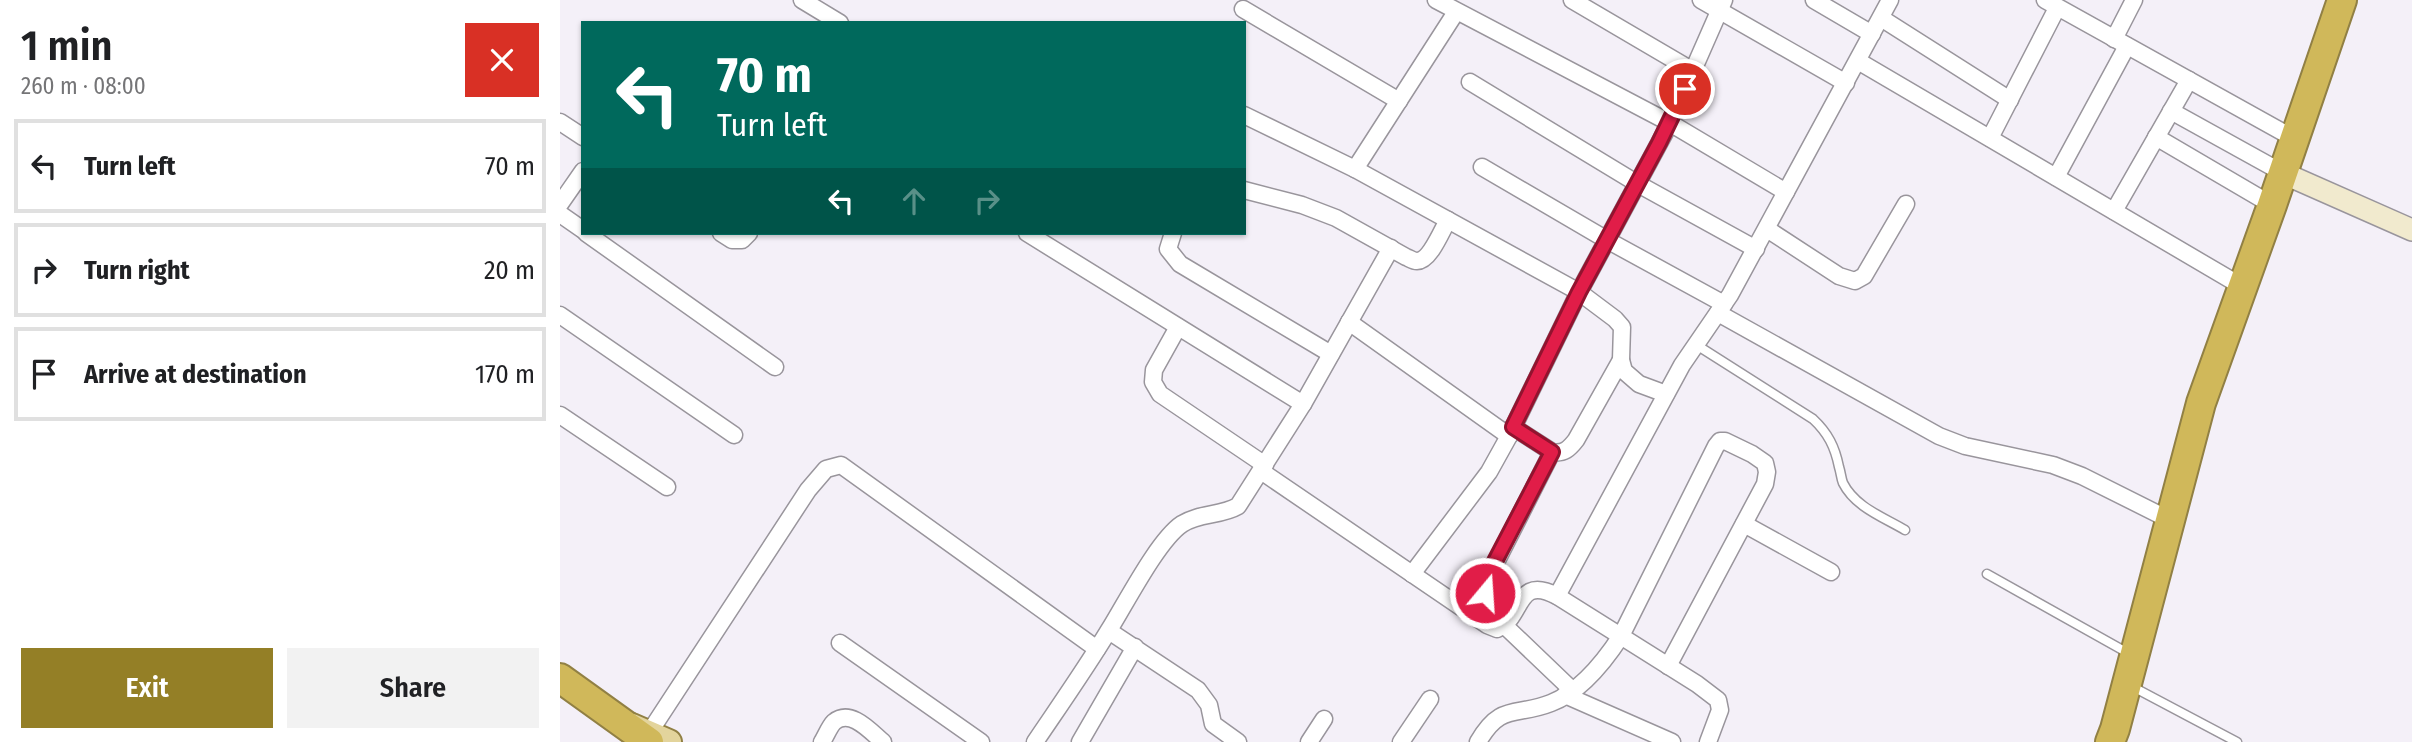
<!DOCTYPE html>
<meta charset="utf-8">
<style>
:root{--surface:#fff;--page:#f2f2f2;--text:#202124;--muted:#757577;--line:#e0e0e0;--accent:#947f26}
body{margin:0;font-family:"Fira Sans Condensed",sans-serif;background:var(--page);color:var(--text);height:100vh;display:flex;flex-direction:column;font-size:26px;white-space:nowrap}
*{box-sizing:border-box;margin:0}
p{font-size:23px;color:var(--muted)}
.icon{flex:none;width:38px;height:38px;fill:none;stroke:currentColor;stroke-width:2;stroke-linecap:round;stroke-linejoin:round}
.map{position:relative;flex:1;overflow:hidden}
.panel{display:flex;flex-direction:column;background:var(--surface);width:560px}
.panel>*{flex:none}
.top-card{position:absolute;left:21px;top:21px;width:665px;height:214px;border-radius:0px;box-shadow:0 2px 5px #0004;background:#00695c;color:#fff;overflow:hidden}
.pin{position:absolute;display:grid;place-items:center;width:60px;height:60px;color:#fff;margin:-30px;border:4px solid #fff;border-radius:50%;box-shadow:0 2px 7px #0007}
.me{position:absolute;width:77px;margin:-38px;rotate:18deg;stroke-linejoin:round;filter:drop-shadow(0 0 5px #0008)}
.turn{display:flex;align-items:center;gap:24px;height:147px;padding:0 21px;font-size:32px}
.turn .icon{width:91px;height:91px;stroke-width:2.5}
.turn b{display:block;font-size:49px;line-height:60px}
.lanes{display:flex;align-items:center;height:66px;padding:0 21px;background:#0003;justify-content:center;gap:35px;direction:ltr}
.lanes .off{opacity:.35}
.round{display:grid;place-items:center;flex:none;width:74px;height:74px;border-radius:0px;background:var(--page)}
.head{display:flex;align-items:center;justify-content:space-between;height:119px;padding:0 21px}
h1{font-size:42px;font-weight:600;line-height:52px}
.cta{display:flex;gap:14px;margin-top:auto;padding:14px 21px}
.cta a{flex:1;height:80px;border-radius:0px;background:var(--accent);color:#fff;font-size:28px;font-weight:600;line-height:80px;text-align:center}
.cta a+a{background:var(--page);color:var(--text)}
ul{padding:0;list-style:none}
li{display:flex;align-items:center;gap:21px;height:94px;margin:0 14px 10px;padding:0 7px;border:4px solid var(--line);border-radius:0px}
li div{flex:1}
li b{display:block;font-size:26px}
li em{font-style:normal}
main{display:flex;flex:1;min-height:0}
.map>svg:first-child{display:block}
</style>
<main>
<section class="panel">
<div class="head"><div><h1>1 min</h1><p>260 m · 08:00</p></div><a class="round" style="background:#d93025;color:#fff"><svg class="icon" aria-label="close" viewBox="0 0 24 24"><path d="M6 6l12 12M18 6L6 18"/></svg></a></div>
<ul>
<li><svg class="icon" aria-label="left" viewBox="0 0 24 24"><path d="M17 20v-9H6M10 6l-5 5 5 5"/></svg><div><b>Turn left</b></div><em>70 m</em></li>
<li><svg class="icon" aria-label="right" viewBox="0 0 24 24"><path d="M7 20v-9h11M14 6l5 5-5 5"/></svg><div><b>Turn right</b></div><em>20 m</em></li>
<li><svg class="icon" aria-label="arrive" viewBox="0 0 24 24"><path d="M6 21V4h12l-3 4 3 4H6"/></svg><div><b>Arrive at destination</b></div><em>170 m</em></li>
</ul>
<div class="cta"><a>Exit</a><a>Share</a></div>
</section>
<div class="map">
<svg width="1852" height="742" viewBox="0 0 1852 742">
<rect width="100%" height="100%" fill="#f4f0f8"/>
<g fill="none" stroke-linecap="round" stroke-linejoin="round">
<defs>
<g id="lane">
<path d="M1135 344 1253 419C1268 433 1275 447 1279 467 1281 473 1281 478 1283 483 1295 507 1323 517 1345 530"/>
<path d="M1427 574 1568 653"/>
<path d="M1573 687 1677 742"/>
</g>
<g id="street">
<path d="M242 0 280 23"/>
<path d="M876 0 1110 123 1226 192"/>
<path d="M1012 0 1133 71"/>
<path d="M1141 0 1286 83"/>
<path d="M1254 0 1312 34"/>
<path d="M1485 0 1735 139"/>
<path d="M683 9 839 101"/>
<path d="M1321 18 1450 100"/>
<path d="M1554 39 1574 0"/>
<path d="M1298 61 1683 287"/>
<path d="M910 82 1078 184 1196 249"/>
<path d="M1611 111 1723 173"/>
<path d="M684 115 795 169 1019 292 1055 319 1062 327 1061 360 1064 371 1079 384 1106 394"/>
<path d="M0 122 23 137"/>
<path d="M1596 137 1712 205"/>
<path d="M1430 138 1497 8"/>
<path d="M922 167 1047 240 1164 304"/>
<path d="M795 169 896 12"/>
<path d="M1496 177 1567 46"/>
<path d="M684 190 742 205 776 218 846 257C849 258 853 261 857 261 870 261 882 230 888 220"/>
<path d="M0 204 23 171"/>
<path d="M1554 211 1629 80"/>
<path d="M0 214 23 230"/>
<path d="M1207 229 1279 276 1295 281 1304 276 1346 204"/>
<path d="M26 233 215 367"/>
<path d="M161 233 172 240H182L189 233"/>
<path d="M467 233 743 404"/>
<path d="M613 233 608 249 620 264 771 354"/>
<path d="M1158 313 1379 436 1405 446 1493 465 1522 476 1610 520"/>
<path d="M0 315 174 435"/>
<path d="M789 322 949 436"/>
<path d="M618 327 594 370 593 382 600 394 705 465"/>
<path d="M0 415 107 487"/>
<path d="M953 427 992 452C1004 454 1009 449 1016 440L1061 360"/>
<path d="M701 471 927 625 937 629C964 618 955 574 997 596L1137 684 1158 700 1160 710 1148 742"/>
<path d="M1184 524 1271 572"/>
<path d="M852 574 929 472 949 436 1019 292 1110 123 1164 0"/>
<path d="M997 596 1122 365 1170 295 1330 0"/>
<path d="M950 618C936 607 924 601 926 582L992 452"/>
<path d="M945 626 1012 690"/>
<path d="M549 631 638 690 649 705 653 724 678 742"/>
<path d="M280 643 421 742"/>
<path d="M1005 695 1112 742"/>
<path d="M89 733 248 490 266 469 281 465 537 649"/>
<path d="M262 742C266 736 269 727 274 722 291 708 311 732 323 742"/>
<path d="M475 742C500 705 526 668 549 630 566 603 598 540 622 524 639 513 661 516 678 506L743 404 831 248"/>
<path d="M520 742 575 647"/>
<path d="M749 742 764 719"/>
<path d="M841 742 870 699"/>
<path d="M918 742C941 702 956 717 991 703 1020 692 1044 662 1061 636L1156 446 1160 441H1165L1192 454 1205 463 1207 472 1205 484 1108 666"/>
</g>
<path id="secondary" d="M1723 173 1852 230"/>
<path id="primary" d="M72 726 109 742"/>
<g id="highway">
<path d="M0 678 89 742"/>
<path d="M1550 742 1555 729 1641 403 1712 205 1782 0"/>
</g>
</defs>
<!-- lane casing -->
<use href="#lane" stroke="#99959c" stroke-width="11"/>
<!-- street casing -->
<use href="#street" stroke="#99959c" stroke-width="19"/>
<!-- secondary casing -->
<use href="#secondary" stroke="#99959c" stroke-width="24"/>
<!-- primary casing -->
<use href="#primary" stroke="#918044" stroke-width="28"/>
<!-- highway casing -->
<use href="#highway" stroke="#918044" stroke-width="32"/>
<!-- lane -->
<use href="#lane" stroke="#fff" stroke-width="8"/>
<!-- street -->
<use href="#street" stroke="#fff" stroke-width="16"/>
<!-- secondary -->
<use href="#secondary" stroke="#f1eace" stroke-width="21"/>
<!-- primary -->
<use href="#primary" stroke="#e3d49c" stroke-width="24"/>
<!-- highway -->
<use href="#highway" stroke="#d0b85a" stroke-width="28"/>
</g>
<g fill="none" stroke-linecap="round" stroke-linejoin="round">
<defs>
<path id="route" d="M925 593 926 582 931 569 992 452 953 427 1019 292 1099 143 1125 89"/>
</defs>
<!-- route casing -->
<use href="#route" stroke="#92132f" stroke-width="18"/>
<!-- route -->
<use href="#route" stroke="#e11d48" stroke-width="12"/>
</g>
</svg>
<div class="pin" style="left:1125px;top:89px;background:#d93025"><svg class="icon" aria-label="arrive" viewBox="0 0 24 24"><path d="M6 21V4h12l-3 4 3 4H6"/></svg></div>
<svg class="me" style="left:925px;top:593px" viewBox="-20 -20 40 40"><circle r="17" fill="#e11d48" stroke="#fff" stroke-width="3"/><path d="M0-11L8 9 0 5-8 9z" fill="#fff"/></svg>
<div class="top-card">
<div class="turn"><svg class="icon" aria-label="left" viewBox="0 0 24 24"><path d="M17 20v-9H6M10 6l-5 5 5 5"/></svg><div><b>70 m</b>Turn left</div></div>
<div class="lanes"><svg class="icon" aria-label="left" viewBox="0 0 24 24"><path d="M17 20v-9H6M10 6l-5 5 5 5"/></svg><svg class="icon off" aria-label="ahead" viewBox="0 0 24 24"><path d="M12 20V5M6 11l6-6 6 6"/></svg><svg class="icon off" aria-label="right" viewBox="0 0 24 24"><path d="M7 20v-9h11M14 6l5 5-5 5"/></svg></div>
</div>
</div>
</main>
